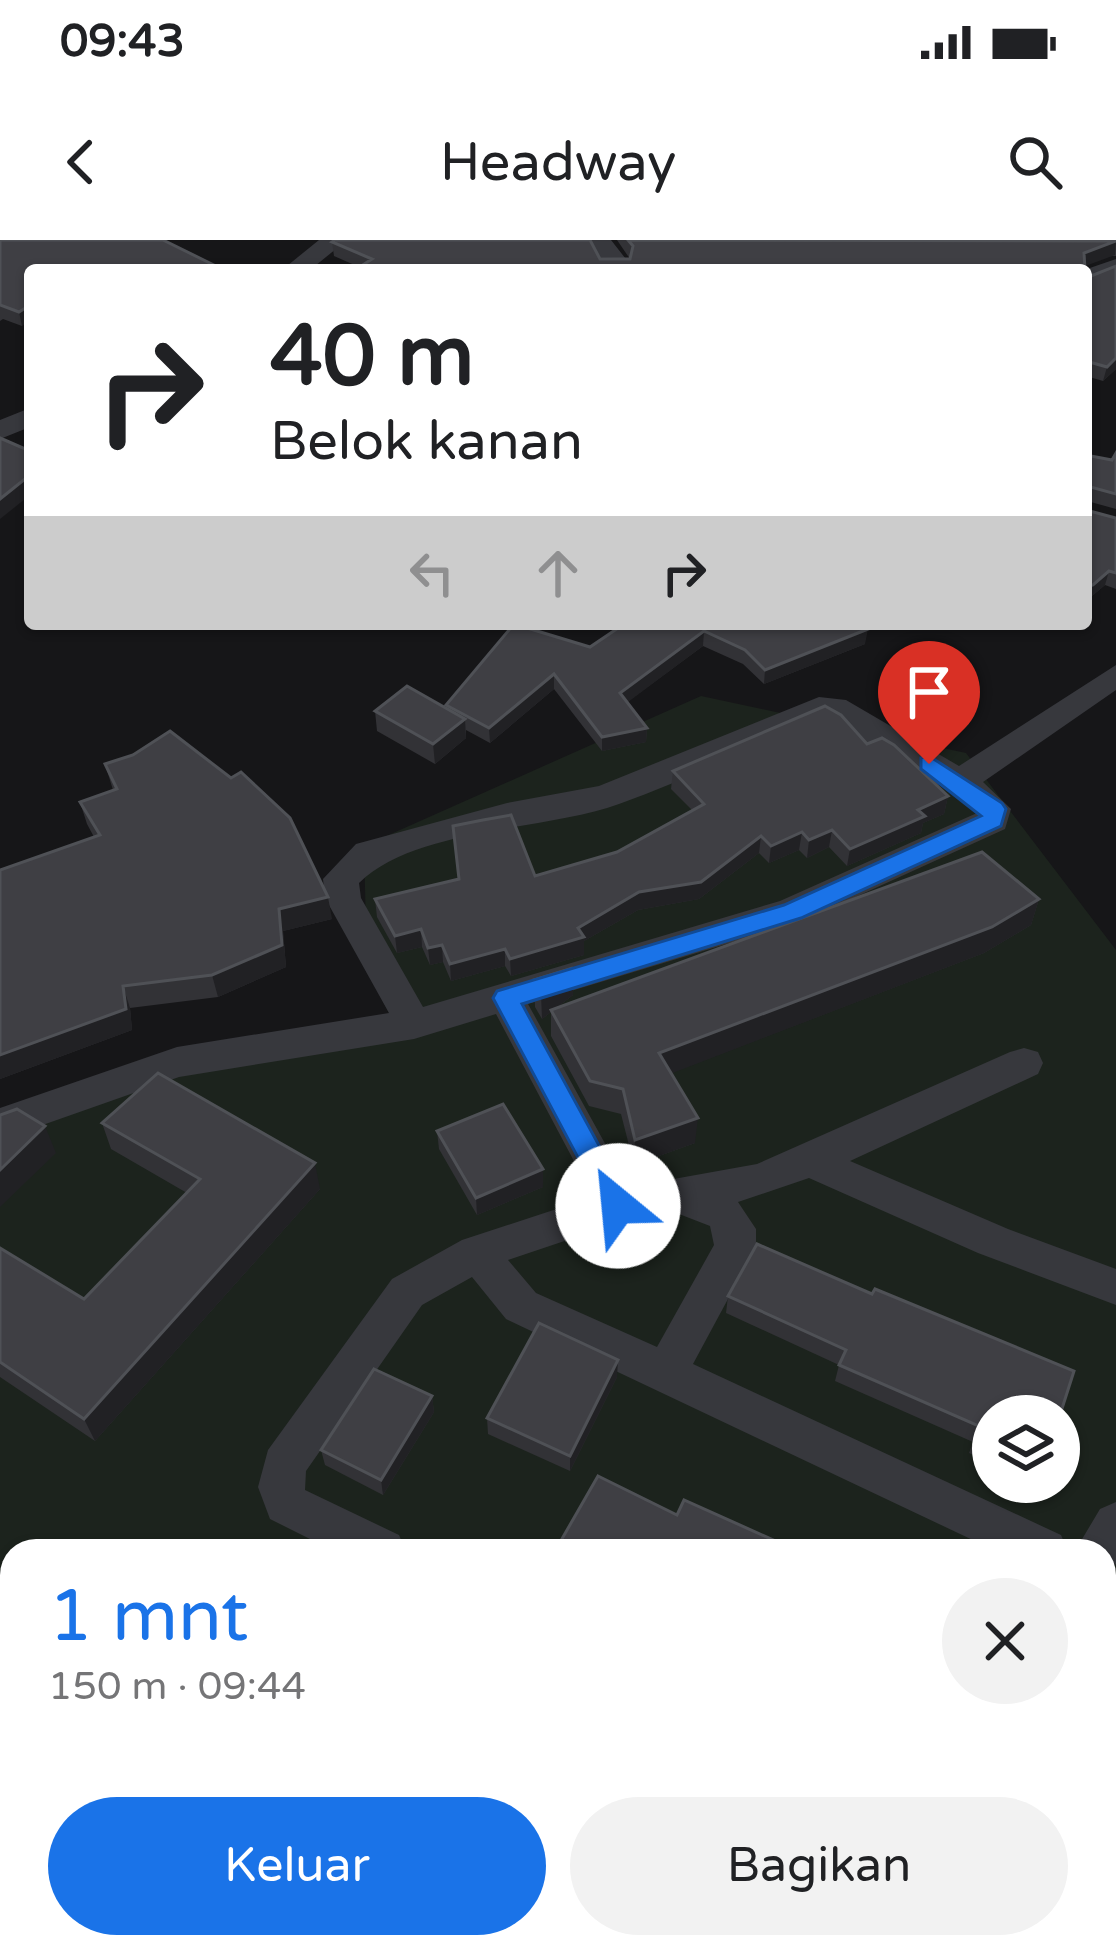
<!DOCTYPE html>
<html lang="id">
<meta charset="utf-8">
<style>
:root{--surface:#fff;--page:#f2f2f2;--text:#202124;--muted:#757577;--accent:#1a73e8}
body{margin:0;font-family:"Varela Round",sans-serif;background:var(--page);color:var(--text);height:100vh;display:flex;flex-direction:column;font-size:45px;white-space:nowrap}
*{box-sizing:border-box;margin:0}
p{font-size:39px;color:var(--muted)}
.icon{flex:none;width:66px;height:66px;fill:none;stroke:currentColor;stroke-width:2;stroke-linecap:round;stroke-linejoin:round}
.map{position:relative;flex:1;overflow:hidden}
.details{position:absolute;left:0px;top:1299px;width:1116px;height:420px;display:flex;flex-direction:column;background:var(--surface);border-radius:36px 36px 0 0;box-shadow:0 3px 9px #0004}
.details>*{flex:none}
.guide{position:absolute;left:24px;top:24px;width:1068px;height:366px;border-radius:12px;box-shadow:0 3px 9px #0004;background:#fff;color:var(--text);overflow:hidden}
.tools{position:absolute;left:972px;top:1155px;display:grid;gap:24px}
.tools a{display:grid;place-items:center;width:108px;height:108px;border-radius:50%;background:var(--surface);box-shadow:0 3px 9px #0004;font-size:60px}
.pin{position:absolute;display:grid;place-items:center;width:102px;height:102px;color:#fff;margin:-123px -51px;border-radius:50% 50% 50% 0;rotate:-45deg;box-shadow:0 0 12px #0007}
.pin .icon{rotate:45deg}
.me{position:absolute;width:132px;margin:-66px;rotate:332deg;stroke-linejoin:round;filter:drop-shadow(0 0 9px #0008)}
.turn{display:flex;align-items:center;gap:42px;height:252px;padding:0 48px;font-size:54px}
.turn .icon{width:156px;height:156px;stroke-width:2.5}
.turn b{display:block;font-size:84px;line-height:102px}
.lanes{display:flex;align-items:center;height:114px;padding:0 48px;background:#0003;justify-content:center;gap:60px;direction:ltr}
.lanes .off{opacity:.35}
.round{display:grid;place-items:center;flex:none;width:126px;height:126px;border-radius:63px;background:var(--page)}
.headline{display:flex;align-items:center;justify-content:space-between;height:204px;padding:0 48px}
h1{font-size:72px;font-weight:600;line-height:90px;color:var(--accent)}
.primary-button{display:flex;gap:24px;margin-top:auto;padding:24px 48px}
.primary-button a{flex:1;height:138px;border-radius:72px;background:var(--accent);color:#fff;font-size:48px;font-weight:600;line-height:138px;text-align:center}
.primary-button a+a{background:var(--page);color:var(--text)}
.status{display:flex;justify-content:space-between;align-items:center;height:84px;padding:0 60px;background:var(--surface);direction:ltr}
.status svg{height:33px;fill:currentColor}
header{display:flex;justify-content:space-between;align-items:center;height:156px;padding:0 48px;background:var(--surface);font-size:54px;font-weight:600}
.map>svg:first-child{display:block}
</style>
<div class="status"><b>09:43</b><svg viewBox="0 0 49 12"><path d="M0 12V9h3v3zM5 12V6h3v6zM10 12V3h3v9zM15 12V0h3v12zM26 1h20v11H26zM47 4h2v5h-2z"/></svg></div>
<header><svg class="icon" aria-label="back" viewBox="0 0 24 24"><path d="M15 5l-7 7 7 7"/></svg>Headway<svg class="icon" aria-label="search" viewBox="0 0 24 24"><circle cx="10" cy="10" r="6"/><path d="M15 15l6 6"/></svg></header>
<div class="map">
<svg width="1116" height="1719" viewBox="0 0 1116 1719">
<rect width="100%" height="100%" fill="#161618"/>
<!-- green -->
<path fill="#1c231d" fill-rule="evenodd" d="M701 456 966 513 1116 710V1589L1104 1608V1311H12V1707H1039L1031 1719H0V875L393 781 367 730 364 606ZM993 1176H1059V1242H993Z"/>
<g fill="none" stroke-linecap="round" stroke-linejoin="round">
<!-- minor -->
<g fill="#37383d" fill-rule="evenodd">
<path d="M319 0H347L310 30H282Z"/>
<path d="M586 0H611L629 23 627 30H603L604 24Z"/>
<path d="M1116 19V35L1086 46 1084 30Z"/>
<path d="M30 168V187L0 199V180Z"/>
<path d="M1116 425V450L983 542 1011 569 1005 589 805 680 528 764 629 947 757 924 1010 812 1024 808 1038 812 1043 823 1038 834 850 921 1008 989 1116 1029V1065L978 1013 809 938 738 962 756 989V1007L693 1124 1061 1295 1068 1311H996L506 1079 472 1037 422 1065 306 1231 305 1250 399 1295 406 1311H334L270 1279 258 1247 268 1210 392 1039 462 1000 593 957 496 774 414 799 179 837 0 900V868L177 807 389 773 325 658 323 639 356 604 507 563 599 546 819 457 846 460 959 526ZM823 479 948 550 977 573 780 661 423 767 361 658 359 643C416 587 545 591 619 564 688 539 755 507 823 479ZM679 974 710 986 714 1005 657 1107 536 1053 508 1020 618 983Z"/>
<path d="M1116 1262V1324L1104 1331V1311H1075L1100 1269Z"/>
</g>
</g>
<!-- wall -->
<g fill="#323236">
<path d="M0 0 30 30 22 86 3 79 0 81Z"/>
<path d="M617 0H1116V16L359 27 334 16 332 2 630 19Z"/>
<path d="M1116 26V129L1103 141 1086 136V33L1091 36Z"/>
<path d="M1116 213V269L1087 261 1086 270 1116 278V349L1105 345 1086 361V215L1112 220Z"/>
<path d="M624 384 865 404 764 444 743 424 703 406 627 462 647 488 646 502 602 511 554 449 490 503 466 490V498L435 524 377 491 375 471 447 468 446 465 590 407Z"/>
<path d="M867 504 948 556 944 574 923 583 921 593 847 626 829 607 807 618 799 610 769 623 759 613 699 659 638 670 584 701V715L511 736 505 726 451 741 443 722 430 725 422 707 397 713 377 677 375 659 535 636 617 612 692 570 671 549 673 531Z"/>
<path d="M105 524 332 679 283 691 286 727 218 757 130 768 132 790 0 839V630L94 597 87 584 80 562 113 550Z"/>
<path d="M1039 659 1031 685 984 713 671 833 695 903 634 925 621 874 589 866 551 796V772L542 779 535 767 534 740 573 728V755L555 769Z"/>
<path d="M102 883 320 949 95 1201 0 1137V1008L84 1059 187 953 111 909Z"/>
<path d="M437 891 543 929V947L477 975 439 909Z"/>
<path d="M728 1056 993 1176V1223L969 1213 973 1202 835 1141 839 1125 726 1073Z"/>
<path d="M617 1137 570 1231 488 1194 487 1178Z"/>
<path d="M432 1156 434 1172 383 1255 325 1225 321 1210Z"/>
</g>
<!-- shaded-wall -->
<g fill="#212124">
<path d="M1116 1 1115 15 1080 28 1084 13Z"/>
<path d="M30 65V81L22 86 19 72Z"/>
<path d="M1116 118V129L1103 141 1107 127Z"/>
<path d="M30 235V255L0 279V259Z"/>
<path d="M1109 331 1105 345 1086 361V347Z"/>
<path d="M868 389 865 404 764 444 765 430Z"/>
<path d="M704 391 703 406 620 468V453Z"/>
<path d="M554 434V449L490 503 489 488Z"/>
<path d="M465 479 466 498 435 524 433 504Z"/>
<path d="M647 488 646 502 602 511V497Z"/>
<path d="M948 556 944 574 923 583 921 593 847 626 850 609 918 570Z"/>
<path d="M832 590 829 607 807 618 809 600Z"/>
<path d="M802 592 799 610 769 623 771 606Z"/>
<path d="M761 596 759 613 699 659 638 670 584 701V715L511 736 510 719 578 688 639 652Z"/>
<path d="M328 657 332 679 283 691 286 727 218 757 212 735 279 669Z"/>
<path d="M1039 659 1031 685 984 713 657 839 659 813Z"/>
<path d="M421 689 422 707 397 713 395 696Z"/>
<path d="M442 705 443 722 430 725 428 708Z"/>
<path d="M505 709V726L451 741 450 724Z"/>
<path d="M573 728V755L542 779 541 753Z"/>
<path d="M123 746 130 768 132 790 0 839V815Z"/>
<path d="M698 878 695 903 634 925 635 900Z"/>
<path d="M45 886 56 913 0 967V930Z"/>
<path d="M315 923 320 949 95 1201 84 1179Z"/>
<path d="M543 929V947L477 975 476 958Z"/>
<path d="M618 1120 617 1137 570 1231V1216Z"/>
<path d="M432 1156 434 1172 383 1255 381 1240Z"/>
</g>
<!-- building -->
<g fill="#3f3f44" stroke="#4f5156" stroke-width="3">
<path d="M0 0H163L224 30H30V65L19 72 0 65Z"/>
<path d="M335 0H590L600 19H630L633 6 628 0 1116 1 1084 13 1085 30H355L372 19 332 2Z"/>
<path d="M1116 26V118L1107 127 1086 121V33L1091 36Z"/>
<path d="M0 198 30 211V235L0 259Z"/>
<path d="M1116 213V254L1087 246 1086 270 1116 278V333L1109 331 1093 345 1086 347V215L1112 220Z"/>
<path d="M514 384 590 407 624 384H864L868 389 765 430 745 410 704 391 620 453 647 488 602 497 554 434 489 488 446 465Z"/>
<path d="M407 446 465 479 433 504 375 471Z"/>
<path d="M825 466 841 475 867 504 882 498 894 505 948 556 918 570 925 576 850 609 832 590 809 600 802 592 771 606 761 596 701 642 639 652 578 688 584 697 510 719 505 709 450 724 442 705 428 708 421 689 395 696 375 659 459 639 453 586 483 580 511 575 535 636 617 612 704 564 673 531Z"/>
<path d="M170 491 231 538 241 532 290 578 328 657 279 669 282 705 212 735 123 746 126 769 0 815V630L100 595 80 562 117 549 105 524 133 515Z"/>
<path d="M982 612 1039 659 992 687 659 813 698 878 635 900 623 849 590 841 551 770Z"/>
<path d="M573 728 541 753 534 740Z"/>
<path d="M158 833 315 923 84 1179 0 1122V1008L84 1059 200 939 102 883Z"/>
<path d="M503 864 543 929 476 958 437 891Z"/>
<path d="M17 869 45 886 0 930V875Z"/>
<path d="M757 1004 872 1054 875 1049 1074 1131 1059 1178 993 1176V1205L975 1198 979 1186 839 1125 846 1110 728 1056Z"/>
<path d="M539 1083 618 1120 570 1216 487 1178Z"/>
<path d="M374 1129 432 1156 381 1240 321 1210Z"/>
<path d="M598 1236 677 1275 684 1260 798 1311H555Z"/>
</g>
<!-- route -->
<path fill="#1a73e8" stroke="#114b97" stroke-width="3" d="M929 516 1002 563 1006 569 1001 586 801 678 522 764 632 966 628 974H608L493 758 497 751 784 665 981 576 921 529V518Z"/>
</svg>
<div class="tools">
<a><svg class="icon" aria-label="layers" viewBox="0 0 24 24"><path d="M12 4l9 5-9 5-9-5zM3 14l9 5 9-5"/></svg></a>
</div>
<div class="pin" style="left:929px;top:524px;background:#d93025"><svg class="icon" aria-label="arrive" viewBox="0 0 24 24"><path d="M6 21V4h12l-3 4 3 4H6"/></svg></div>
<svg class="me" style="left:618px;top:966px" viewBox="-20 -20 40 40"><circle r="19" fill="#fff"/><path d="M0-13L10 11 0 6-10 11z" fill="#1a73e8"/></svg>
<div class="guide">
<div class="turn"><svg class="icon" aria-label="right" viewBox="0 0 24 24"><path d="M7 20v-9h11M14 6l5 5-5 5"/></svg><div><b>40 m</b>Belok kanan</div></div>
<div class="lanes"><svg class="icon off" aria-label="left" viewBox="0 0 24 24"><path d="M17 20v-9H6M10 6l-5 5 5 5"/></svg><svg class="icon off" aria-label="ahead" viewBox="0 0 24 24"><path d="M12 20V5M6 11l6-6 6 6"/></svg><svg class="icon" aria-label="right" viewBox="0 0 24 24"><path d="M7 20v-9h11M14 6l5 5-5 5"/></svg></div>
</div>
<section class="details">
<div class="headline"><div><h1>1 mnt</h1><p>150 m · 09:44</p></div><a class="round"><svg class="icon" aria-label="close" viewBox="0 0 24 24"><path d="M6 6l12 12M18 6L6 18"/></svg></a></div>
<div class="primary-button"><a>Keluar</a><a>Bagikan</a></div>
</section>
</div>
